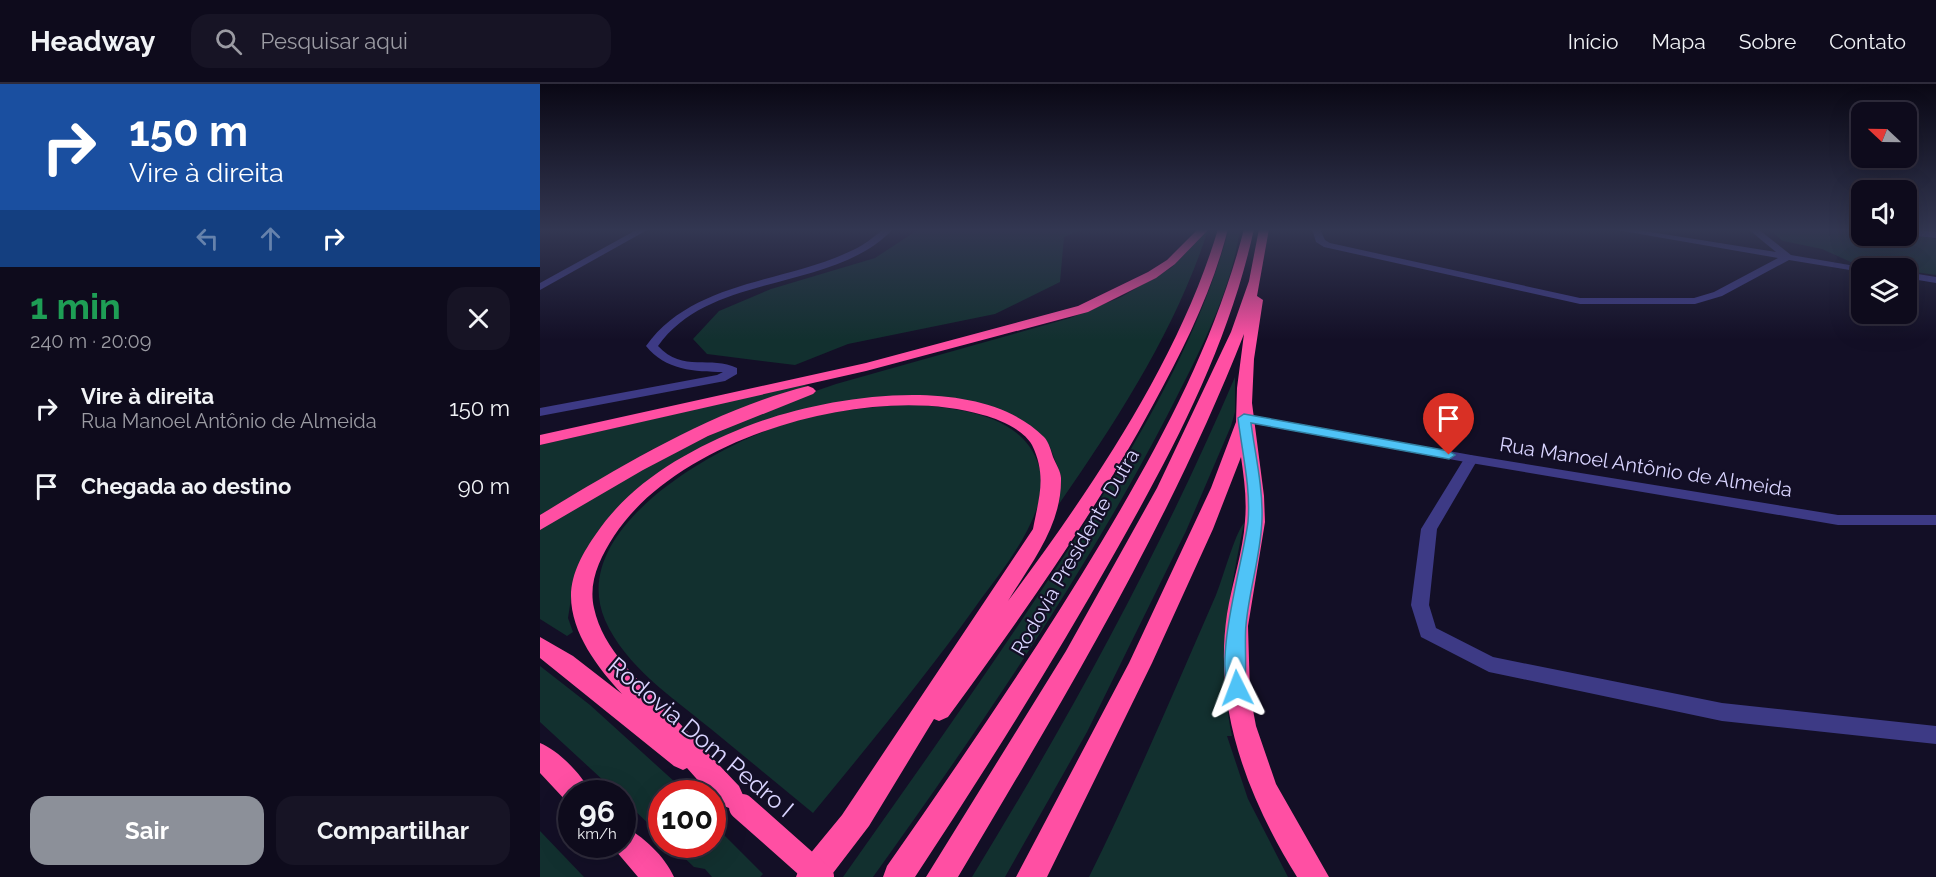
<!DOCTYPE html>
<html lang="pt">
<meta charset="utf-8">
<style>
:root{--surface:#0e0b1c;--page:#171425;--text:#f1f3f6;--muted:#9b9ba3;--line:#2e2b3b;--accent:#8c9099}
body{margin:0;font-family:Raleway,sans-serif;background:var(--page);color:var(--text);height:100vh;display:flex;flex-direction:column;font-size:22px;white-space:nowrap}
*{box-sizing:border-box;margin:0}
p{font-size:20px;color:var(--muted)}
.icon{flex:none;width:33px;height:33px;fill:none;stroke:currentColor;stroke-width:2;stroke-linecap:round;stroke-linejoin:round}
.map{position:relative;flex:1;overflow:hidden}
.sheet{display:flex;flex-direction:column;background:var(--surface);width:540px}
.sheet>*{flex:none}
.top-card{background:#1a4fa0;color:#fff;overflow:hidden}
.needle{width:39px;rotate:292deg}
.fabs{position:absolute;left:1311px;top:18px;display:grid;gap:12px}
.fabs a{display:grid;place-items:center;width:66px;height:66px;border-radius:12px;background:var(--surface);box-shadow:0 6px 24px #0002,0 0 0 2px var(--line);font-size:30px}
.speed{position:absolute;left:18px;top:696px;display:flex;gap:12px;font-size:30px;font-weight:700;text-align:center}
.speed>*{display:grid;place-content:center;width:78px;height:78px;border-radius:50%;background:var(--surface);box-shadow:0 6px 24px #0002,0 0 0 2px var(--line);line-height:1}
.speed small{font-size:15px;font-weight:400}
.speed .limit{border:9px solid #d22;background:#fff;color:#111}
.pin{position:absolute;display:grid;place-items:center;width:51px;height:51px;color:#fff;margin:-62px -26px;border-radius:50% 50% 50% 0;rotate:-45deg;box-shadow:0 0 6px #0007}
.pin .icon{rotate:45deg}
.me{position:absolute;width:66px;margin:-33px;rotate:357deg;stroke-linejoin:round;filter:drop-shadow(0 0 4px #0008)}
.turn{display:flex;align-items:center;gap:21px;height:126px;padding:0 30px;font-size:27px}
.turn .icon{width:78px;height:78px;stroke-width:2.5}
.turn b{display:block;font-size:42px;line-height:51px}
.lanes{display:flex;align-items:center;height:57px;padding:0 30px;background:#0003;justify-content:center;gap:30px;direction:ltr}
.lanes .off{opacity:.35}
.round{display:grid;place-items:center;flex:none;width:63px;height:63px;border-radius:18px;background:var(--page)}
.summary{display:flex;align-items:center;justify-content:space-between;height:102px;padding:0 30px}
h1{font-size:36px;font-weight:700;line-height:45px;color:#1e9e55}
.cta{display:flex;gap:12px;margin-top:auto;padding:12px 30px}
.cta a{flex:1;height:69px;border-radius:18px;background:var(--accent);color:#fff;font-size:24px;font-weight:700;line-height:69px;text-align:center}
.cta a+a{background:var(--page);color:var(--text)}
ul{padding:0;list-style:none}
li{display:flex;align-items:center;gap:18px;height:78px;padding:0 30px}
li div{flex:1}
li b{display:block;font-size:22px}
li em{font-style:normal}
header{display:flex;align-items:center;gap:36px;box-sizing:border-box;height:84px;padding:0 30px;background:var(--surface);border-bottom:2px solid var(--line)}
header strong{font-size:28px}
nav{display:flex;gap:33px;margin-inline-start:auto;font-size:21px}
.search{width:420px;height:54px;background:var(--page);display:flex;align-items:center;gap:15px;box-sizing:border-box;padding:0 21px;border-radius:18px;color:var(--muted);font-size:22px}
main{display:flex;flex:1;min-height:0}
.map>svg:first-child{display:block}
</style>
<header>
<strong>Headway</strong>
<div class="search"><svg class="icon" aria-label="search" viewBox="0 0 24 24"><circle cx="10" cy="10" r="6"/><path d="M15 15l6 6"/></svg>Pesquisar aqui</div>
<nav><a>Início</a><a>Mapa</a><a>Sobre</a><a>Contato</a></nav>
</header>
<main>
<section class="sheet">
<div class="top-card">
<div class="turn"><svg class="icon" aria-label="right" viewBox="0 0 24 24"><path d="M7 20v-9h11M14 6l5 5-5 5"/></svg><div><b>150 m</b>Vire à direita</div></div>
<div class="lanes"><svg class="icon off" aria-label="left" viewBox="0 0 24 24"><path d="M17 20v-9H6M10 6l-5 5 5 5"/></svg><svg class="icon off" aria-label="ahead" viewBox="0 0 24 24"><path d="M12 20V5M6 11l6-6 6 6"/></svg><svg class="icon" aria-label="right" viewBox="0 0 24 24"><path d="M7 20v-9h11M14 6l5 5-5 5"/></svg></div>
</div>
<div class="summary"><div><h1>1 min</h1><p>240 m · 20:09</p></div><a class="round"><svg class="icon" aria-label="close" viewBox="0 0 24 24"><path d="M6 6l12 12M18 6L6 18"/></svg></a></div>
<ul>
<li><svg class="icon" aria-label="right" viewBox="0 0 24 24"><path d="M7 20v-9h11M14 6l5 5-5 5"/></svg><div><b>Vire à direita</b><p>Rua Manoel Antônio de Almeida</p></div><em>150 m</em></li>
<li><svg class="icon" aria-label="arrive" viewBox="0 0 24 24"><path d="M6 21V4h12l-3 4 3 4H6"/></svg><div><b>Chegada ao destino</b></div><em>90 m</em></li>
</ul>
<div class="cta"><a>Sair</a><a>Compartilhar</a></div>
</section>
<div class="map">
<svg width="1396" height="793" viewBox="0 0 1396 793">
<rect width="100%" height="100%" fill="#130f26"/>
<!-- green -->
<g fill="#12302f">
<path d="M379 145H544L524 153 520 198 455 230 308 260 255 281 167 270 153 255 179 227 231 205 335 174Z"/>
<path d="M689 145H700C691 210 657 273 628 330 544 492 439 645 333 793H303C378 687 453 581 524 472 591 369 656 264 689 145Z"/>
<path d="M1228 145H1321L1322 152H1366L1367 149 1396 155V191L1367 187 1366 184 1313 179 1282 165 1243 157Z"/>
<path d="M668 146C636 245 578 335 519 420L521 392 510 363 500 352 473 332 456 324 418 315 372 311 322 315 273 324 125 388 33 502 28 534 33 548 27 552 0 535V445L93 388 229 323 296 300 530 234 581 213 631 184Z"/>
<path d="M695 293V328L691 342 646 447 547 648 465 793H432C531 631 620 468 695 293Z"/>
<path d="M265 300 266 303 111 366 0 431V361Z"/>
<path d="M368 320C413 324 483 328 499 382 502 393 502 407 499 418 487 457 460 489 436 522 385 593 329 661 273 729 239 701 205 673 171 645 133 614 85 582 65 536 26 445 175 363 242 341 283 327 325 324 368 320Z"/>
<path d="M704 439C689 513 676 577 692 652H687L708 715 748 793H549C595 700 635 605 676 511 683 494 695 449 704 439Z"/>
<path d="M0 582 50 621 147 709 122 710 121 752 83 715 82 710 77 709 0 638Z"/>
<path d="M173 740 223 790 220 793H172L165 785 154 783 131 761 172 760Z"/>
<path d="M0 747 44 793H0Z"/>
</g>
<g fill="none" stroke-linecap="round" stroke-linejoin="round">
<!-- minor -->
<g fill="#3d3a85" fill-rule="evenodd">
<path d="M98 145H109L0 206V199Z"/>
<path d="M343 145H353C293 209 171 187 118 262 143 289 171 271 197 284V290L185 297 0 332V324L177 291 183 288C155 288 125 286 106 262 153 196 246 199 313 166 324 161 334 153 343 145Z"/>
<path d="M772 145H780L785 156 790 159 1040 214H1154L1174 208 1238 174 1071 145H1092L1236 168 1208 145H1218L1251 171 1327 184H1322V188L1249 176 1182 212 1155 220H1040L784 163 776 158Z"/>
<path d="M1366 145 1396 148V154L1366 151Z"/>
<path d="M1366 188 1396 193V199L1366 194Z"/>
<path d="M931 371 938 375 897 445 889 521 896 544 953 573 1182 619 1396 642V660L1182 637 949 588 881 553 871 521 881 445 924 375Z"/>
</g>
<!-- tertiary -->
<path fill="#3d3a85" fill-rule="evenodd" d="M704 330 931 371 1298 431H1396V441H1298L931 379 699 337 697 334Z"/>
<!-- motorway -->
<g fill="#ff4fa3" fill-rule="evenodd">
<path d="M658 145H669L635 180 616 194 548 228 326 287 0 361V351L326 279 538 222 608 188 627 176Z"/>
<path d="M678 145H688C672 208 644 264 613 321 554 431 481 533 408 633L399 637 394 635 329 742 290 793H256L260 782 302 731 493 445C499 413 507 392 492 361 484 346 459 335 443 331 332 298 139 352 74 452 60 474 48 498 54 524 63 566 99 596 127 626 151 651 175 677 199 702L203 711 199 720 189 724 179 720 147 684 143 686 134 682 0 574V553L33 572 82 610C58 584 31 549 31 512 31 489 44 467 56 450 91 398 148 366 205 343 283 312 438 286 504 353 509 358 511 367 513 373 516 380 521 388 521 394 522 442 491 479 468 517 549 408 639 277 678 145Z"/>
<path d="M704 145H714C688 264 632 368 573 472 511 582 444 688 375 793H343L347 782C421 676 495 569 562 457 621 358 675 258 704 145Z"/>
<path d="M719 145H729L717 212 723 216 714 275 712 319 724 412 725 438 708 542 710 610 716 642 736 700 789 793H757C708 714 673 625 687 530 692 499 703 468 705 437 707 415 704 394 701 373L673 445 612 579 507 793H476L589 579 671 404 696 338 697 304 704 250C629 441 522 618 418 793H386L526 567 617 404 691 248 709 197Z"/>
<path d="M268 302 273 304 276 307 273 310 168 352 103 386 0 446V431C83 381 173 326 268 302Z"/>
<path d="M0 659C18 666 44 692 51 710H32V720L28 719 0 689Z"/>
<path d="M82 742C102 750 126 774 134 793H98L70 760H82Z"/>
</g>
<!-- motorway-bridge -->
<path stroke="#ff4fa3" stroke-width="26" d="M202 723 281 793"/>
</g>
<!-- sky -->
<linearGradient id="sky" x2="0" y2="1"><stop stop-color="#0a0815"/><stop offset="0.57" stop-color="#333752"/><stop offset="1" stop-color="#333752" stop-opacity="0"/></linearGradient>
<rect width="1396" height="256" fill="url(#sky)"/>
<!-- route -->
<path fill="#4fc3f7" stroke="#337fa1" stroke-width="1.5" d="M704 330 909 367 915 371 909 375 711 339C715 370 723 403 722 435 721 471 709 506 706 541 704 556 708 600 703 610L697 612 690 610C673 576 703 478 708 438 711 404 702 368 698 334Z"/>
<g text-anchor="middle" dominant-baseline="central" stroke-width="4.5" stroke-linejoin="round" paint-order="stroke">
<!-- street labels -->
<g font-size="20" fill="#d9d4ff" stroke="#130f26">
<text transform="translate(1106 383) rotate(9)">Rua Manoel Antônio de Almeida</text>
<text transform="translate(535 468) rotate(-60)">Rodovia Presidente Dutra</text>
</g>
<!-- near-street labels -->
<g font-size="24" fill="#d9d4ff" stroke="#130f26">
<text transform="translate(161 653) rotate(40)">Rodovia Dom Pedro I</text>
</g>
</g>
</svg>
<div class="fabs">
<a><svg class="needle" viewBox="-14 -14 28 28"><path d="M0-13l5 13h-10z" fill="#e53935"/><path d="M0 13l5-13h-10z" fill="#9b9ba3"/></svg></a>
<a><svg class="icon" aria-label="sound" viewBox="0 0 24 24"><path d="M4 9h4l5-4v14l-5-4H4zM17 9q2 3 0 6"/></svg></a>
<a><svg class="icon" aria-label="layers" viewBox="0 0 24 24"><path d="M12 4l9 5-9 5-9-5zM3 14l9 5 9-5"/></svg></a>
</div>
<div class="speed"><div>96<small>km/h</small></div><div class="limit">100</div></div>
<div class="pin" style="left:909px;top:371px;background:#d93025"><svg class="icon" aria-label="arrive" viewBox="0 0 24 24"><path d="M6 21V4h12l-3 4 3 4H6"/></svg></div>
<svg class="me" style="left:697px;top:604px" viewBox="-20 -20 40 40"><path d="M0-17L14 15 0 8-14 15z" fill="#4fc3f7" stroke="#fff" stroke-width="4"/></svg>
</div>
</main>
